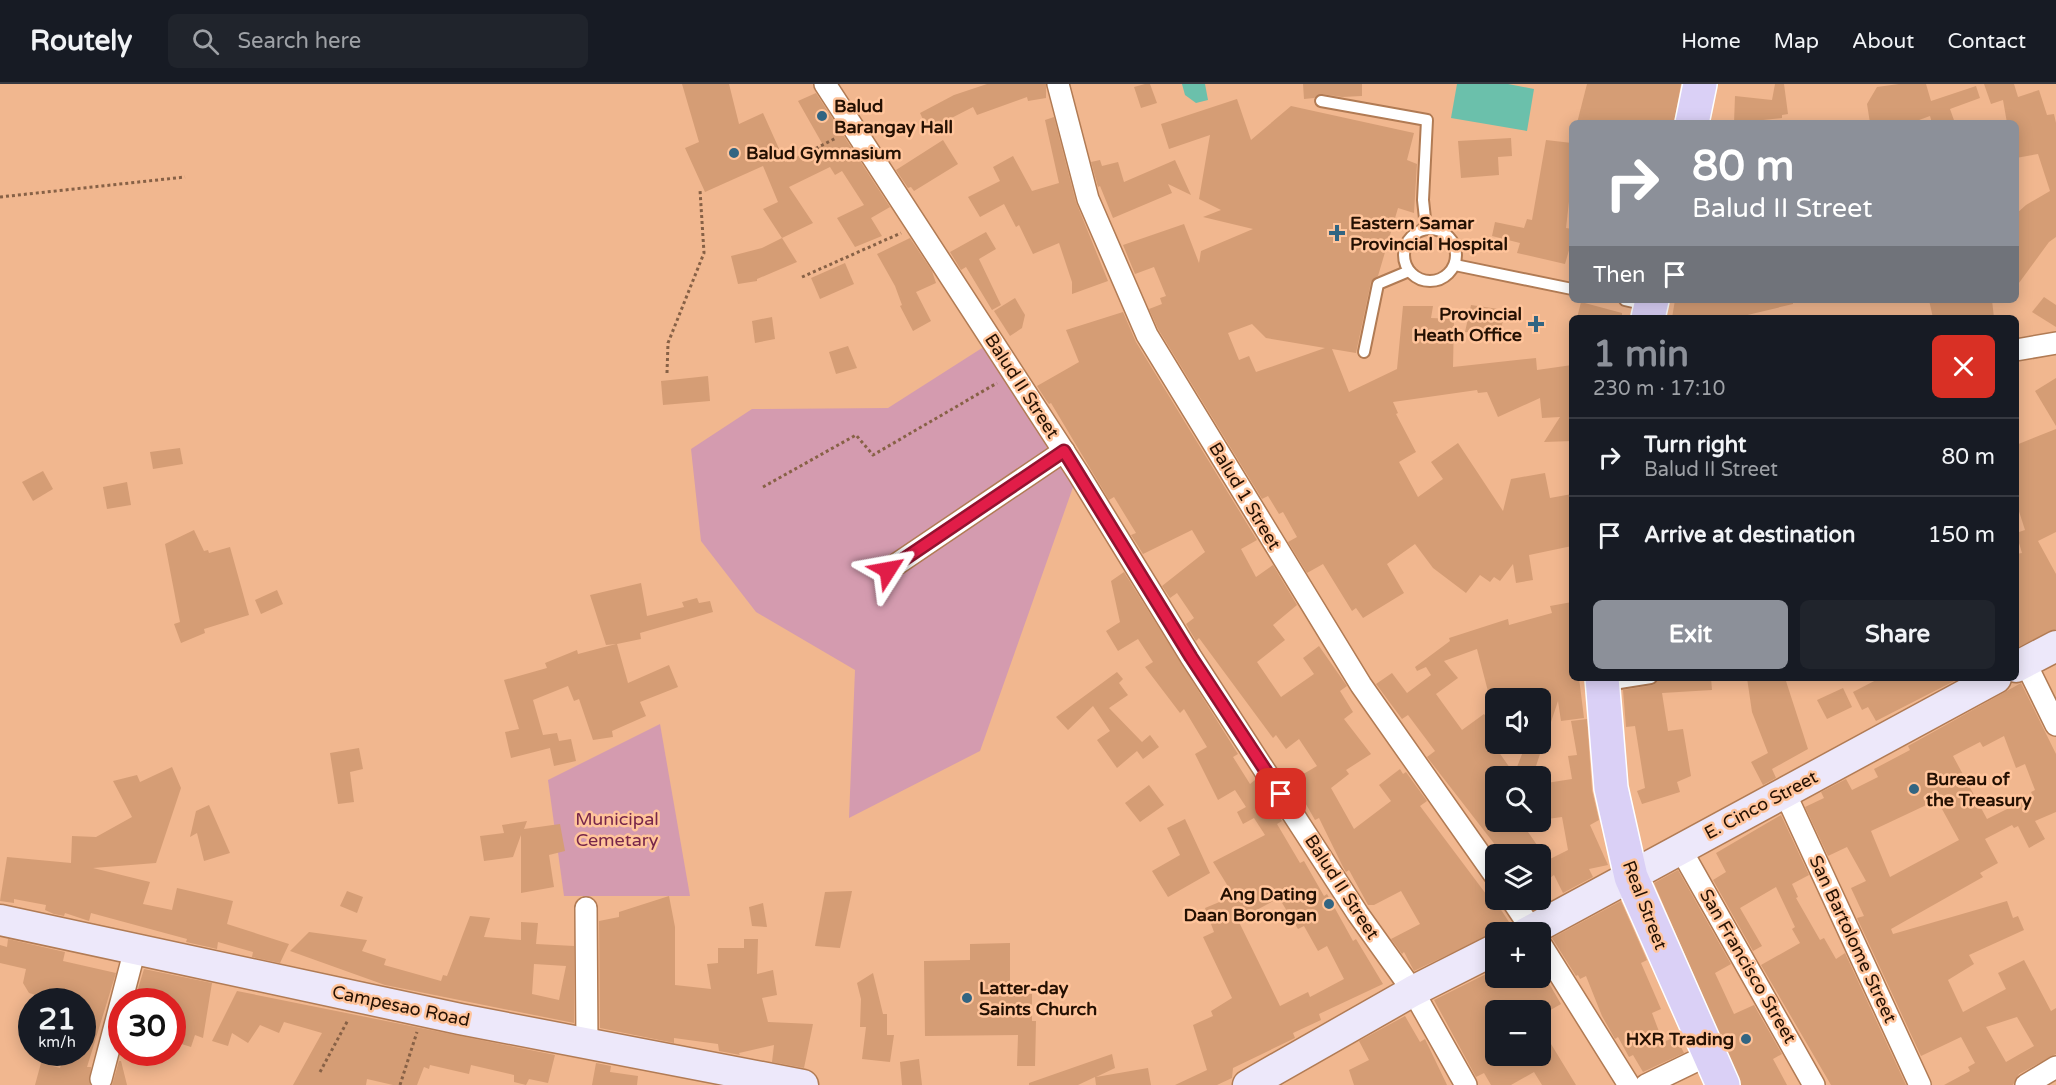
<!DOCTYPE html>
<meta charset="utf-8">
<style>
:root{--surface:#171b24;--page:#20242c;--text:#f1f3f6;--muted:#9ea1a6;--line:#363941;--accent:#8c9099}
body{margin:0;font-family:"Varela Round",sans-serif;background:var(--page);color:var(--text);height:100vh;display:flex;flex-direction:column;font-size:22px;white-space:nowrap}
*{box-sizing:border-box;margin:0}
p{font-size:20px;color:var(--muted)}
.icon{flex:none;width:33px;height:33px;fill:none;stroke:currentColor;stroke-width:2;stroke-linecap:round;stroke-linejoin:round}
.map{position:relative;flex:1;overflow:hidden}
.drawer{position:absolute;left:1569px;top:231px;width:450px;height:366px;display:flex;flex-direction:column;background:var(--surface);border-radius:9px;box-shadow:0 3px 15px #0003}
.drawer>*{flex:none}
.banner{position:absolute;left:1569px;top:36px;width:450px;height:183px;border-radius:9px;box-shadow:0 3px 15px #0003;background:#8c9099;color:#fff;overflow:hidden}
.tools{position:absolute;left:1485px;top:604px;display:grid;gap:12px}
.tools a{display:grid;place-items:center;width:66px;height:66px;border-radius:9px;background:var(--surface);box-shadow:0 3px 15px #0003;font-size:30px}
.speed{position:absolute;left:18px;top:904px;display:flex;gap:12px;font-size:30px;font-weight:700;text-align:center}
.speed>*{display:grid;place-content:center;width:78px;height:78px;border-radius:50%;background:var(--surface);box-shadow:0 3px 15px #0003;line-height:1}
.speed small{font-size:15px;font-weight:400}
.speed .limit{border:9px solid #d22;background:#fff;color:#111}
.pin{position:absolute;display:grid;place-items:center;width:51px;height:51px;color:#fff;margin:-26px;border-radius:12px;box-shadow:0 3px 9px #0006}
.me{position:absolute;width:66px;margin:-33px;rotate:56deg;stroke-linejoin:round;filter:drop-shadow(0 0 4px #0008)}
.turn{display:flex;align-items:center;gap:21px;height:126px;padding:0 24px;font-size:27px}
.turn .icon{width:78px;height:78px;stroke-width:2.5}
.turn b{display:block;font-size:42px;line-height:51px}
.then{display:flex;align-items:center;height:57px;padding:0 24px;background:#0003;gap:12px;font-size:22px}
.round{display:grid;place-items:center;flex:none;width:63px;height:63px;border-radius:9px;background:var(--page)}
.headline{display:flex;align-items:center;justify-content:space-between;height:102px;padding:0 24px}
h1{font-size:36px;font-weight:700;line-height:45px;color:var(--accent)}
.primary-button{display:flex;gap:12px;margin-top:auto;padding:12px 24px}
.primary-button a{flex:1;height:69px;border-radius:9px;background:var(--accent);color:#fff;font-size:24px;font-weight:700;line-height:69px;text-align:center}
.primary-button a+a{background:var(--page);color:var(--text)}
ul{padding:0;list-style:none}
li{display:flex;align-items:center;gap:18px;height:78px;padding:0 24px;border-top:2px solid var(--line)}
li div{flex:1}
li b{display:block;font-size:22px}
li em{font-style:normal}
header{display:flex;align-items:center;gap:36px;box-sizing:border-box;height:84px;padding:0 30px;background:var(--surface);border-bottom:2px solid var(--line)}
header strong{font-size:28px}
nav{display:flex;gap:33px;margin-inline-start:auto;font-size:21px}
.search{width:420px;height:54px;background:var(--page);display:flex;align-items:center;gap:15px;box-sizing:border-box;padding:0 21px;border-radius:9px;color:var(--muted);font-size:22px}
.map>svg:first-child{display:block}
</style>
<header>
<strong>Routely</strong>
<div class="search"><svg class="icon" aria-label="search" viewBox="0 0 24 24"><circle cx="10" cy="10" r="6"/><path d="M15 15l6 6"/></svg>Search here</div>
<nav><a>Home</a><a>Map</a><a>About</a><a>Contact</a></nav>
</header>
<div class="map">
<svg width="2056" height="1001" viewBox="0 0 2056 1001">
<rect width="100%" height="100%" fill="#f1b78f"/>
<!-- green -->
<g fill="#d49baf">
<path d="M993 257 1078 389 980 667 849 734 855 586 756 528 701 457 691 365 752 325 888 324Z"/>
<path d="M660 640 690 812H564L548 696Z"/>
</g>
<!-- water -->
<g fill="#6bc0ab">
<path d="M1182 0H1205L1208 16 1196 19 1185 11Z"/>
<path d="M1457 0H1508L1534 5 1527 47 1451 34Z"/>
</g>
<!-- building -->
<g fill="#d59d75" fill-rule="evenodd">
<path d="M682 0H729L739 40 763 29 785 78 823 61 798 17 816 9 890 123 871 134 882 152 855 163 837 134 864 121 842 87 835 91 830 83 789 103 813 139 782 154 763 125 778 118 763 82 705 108 685 64 699 58Z"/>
<path d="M987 0H1046V14L1028 17 1027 13 977 31 973 23 928 46 920 29 954 11Z"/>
<path d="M1145 0H1150L1157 19 1141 24 1134 3Z"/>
<path d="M1303 0H1362V12L1342 13 1322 10 1314 14 1304 15Z"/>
<path d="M1587 0H1681L1674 39H1577Z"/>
<path d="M1775 0H1784L1788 30 1782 31V34L1734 39 1735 12 1772 16Z"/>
<path d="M1899 0H1926L1931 17 1976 2 1980 14 1950 25 1955 39H1932L1930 32 1911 39H1870L1867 20 1877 3Z"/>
<path d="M1984 0H2014L2018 13 2039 6 2047 31 2054 30 2056 39V153L2049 158 2016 203V130L2026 121 2050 107 2038 70 2016 74V39H2007L2003 16 1991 20Z"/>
<path d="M1237 15 1251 56 1291 22 1414 49 1407 76 1417 80 1414 129 1398 124 1378 192 1371 198 1356 269 1332 265 1349 308 1397 285 1403 222H1433L1431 234 1454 235 1453 283 1536 274 1537 286 1572 281V357L1544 358 1560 333 1542 334 1540 314 1498 333 1487 308 1478 309 1477 306 1393 318 1398 329 1396 330 1416 368 1399 378 1418 413 1443 395 1431 378 1458 359 1503 427 1511 395 1545 389 1550 414 1572 410V462L1529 471 1533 496 1516 499 1513 480 1500 497 1494 493 1490 498 1480 491 1466 509 1433 484 1415 460 1387 480 1404 509 1363 534 1356 524 1352 527 1323 480 1307 489 1288 458 1297 453 1283 428 1279 430 1268 412 1262 415 1158 245 1149 225 1162 220 1160 214 1166 212 1154 183 1135 190 1123 161 1184 140 1199 179 1201 167 1253 145 1203 133 1221 126 1199 115 1210 51 1169 65 1161 40ZM1252 240 1266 254 1325 264 1256 288 1249 272 1239 276 1228 249Z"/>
<path d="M1054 33 1076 118 1108 197 1072 210V198L1059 159 1033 170 1019 141 1016 143 1004 120 980 133 968 113 1000 97 993 83 1013 72 1032 107 1059 99 1045 36Z"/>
<path d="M1511 54 1512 72 1498 73 1499 91 1461 94 1458 57Z"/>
<path d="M943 56 958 80 914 107 911 103 908 104 896 86Z"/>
<path d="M1546 56 1572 59V91L1566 144 1572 145V156L1565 180 1517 169 1520 159 1492 152 1495 138 1524 144 1527 135 1532 136Z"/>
<path d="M1100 76 1102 82 1118 78 1124 98 1175 76 1191 111 1168 100 1172 109 1113 134 1100 102 1098 103 1091 78Z"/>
<path d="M986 148 996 165 979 175 1001 221 992 226 966 183 961 186 950 168Z"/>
<path d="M782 154 797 178 757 195V197L738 200 731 172 762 164Z"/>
<path d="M910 154 932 187 936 199 916 208 931 237 913 247 900 222 902 221 895 202 877 170Z"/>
<path d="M845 179 854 200 820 215 811 194Z"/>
<path d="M2044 213 2056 221V243L2032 228Z"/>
<path d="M1015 214 1025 231 1022 244 1010 252 994 227Z"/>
<path d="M1675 216H1793V220L1735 234H1672Z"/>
<path d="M1929 216H1992L1994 234H1933Z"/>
<path d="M1581 218 1622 229V234H1577Z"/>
<path d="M1471 221 1505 226 1500 251 1465 248Z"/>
<path d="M1123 228 1136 258 1257 456 1241 465 1256 493 1273 481 1297 521 1273 541 1285 556 1257 578 1281 613 1314 590 1303 574 1319 562 1347 602 1340 607 1353 628 1344 635 1371 670 1346 686 1349 690 1331 704 1354 745 1391 717 1379 701 1400 685 1403 690 1406 688 1427 717 1420 722 1489 814 1492 812 1509 838 1496 848 1414 887 1404 868 1402 870 1391 855 1420 840 1401 807 1374 821H1368L1349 786 1346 788 1343 783 1319 734 1315 736 1299 708 1296 711 1288 699 1317 682 1299 655 1286 665 1276 651 1273 654 1199 554 1196 557 1186 540 1194 534 1177 509 1170 514 1162 502 1205 468 1192 446 1143 470 1131 451 1136 449 1114 413 1109 416 1051 319 1049 320 1046 316 1037 302 1079 278 1066 246Z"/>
<path d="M772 233 775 255 755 259 752 237Z"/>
<path d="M848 262 857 284 836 290 829 268Z"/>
<path d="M708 292 710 317 663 321 661 297Z"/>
<path d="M2056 294V342L2035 307Z"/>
<path d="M2056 345V448L2038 457 2056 490V545L2016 564V470L2022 469 2016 449 2025 446 2016 418V361Z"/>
<path d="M180 364 183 380 153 385 150 368Z"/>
<path d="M43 387 53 405 33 417 22 398Z"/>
<path d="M127 398 131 421 107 425 103 403Z"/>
<path d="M194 446 204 467 208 466 209 469 230 463 249 531 204 545 205 549 181 559 174 540 180 538 165 460Z"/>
<path d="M1124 488 1238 670 1233 673 1250 700 1255 696 1282 737 1277 740 1300 779 1304 777 1324 812 1327 810 1353 857 1356 855 1383 900 1319 930 1321 936 1293 949 1295 954 1233 984 1232 994 1217 1001H1175L1207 986 1193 941 1213 932 1211 927 1232 914 1203 853 1214 848 1205 824 1234 812 1213 778 1265 751 1254 734 1243 740 1237 728 1246 723 1235 706 1218 716 1195 670 1207 663 1184 625 1180 629 1145 583 1153 578 1138 555 1118 567 1106 547 1120 538 1111 497ZM1279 814 1298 845 1304 842 1318 867 1327 862 1344 895 1310 913 1308 908 1280 922 1238 836Z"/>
<path d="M641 499 647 532 684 523 682 518 697 514 699 519 710 517 713 528 640 549 641 555 617 560 628 599 669 581 678 603 640 618 646 632 612 647 613 653 593 656 579 615 574 617 568 602 533 616 543 651 557 649 559 657 571 655 576 677 554 682 550 664 511 674 505 648 519 645 504 596 547 584 545 579 577 566 578 570 616 560 606 561 590 511Z"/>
<path d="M277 506 283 520 261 530 255 516Z"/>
<path d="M1572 518V594H1579L1584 634 1561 637 1558 617 1547 650 1542 615H1490L1477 565 1444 577 1458 594 1436 610 1462 646 1484 630 1496 645V664L1510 684 1496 693V738H1521L1544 771H1503L1427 673 1435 667 1408 631 1402 635 1376 600 1392 589 1407 609 1431 591 1426 583 1417 587 1415 583 1450 557 1449 554 1508 535 1509 541 1552 529 1550 522Z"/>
<path d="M1117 588 1123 595 1119 599 1128 611 1109 624 1142 658 1150 651 1159 663 1143 675 1137 667 1117 684 1097 656 1110 647 1093 622 1068 646 1056 633Z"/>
<path d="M1658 594H1711L1712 606 1662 609 1668 647 1683 645 1691 692 1677 698 1680 708 1642 720 1637 707 1645 704 1635 642 1626 643 1623 606 1653 601Z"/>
<path d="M1747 594H1785L1808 665 1772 685 1776 694 1763 701 1751 678 1768 669 1752 628Z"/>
<path d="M1880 594H1960L1876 637 1868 623 1862 626 1853 608Z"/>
<path d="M2021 599 2056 670V728L2035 737 2045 755 2029 764 2018 742 2014 744 2012 741 1985 755 1998 779 1980 789 1983 793 1891 845 1893 850 2007 817 2013 834 2018 832 2024 846 1969 871 1974 880 1948 896 1963 928 2006 905 1998 889 2024 876 2051 927 2056 924V970L2019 990 2013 1001H1944L1970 987 1968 983 1975 979 1961 953 1921 972 1857 834 1864 832 1851 804 1866 797 1847 763 1828 772 1805 723 1824 714 1821 708 1846 695 1852 706 1878 693 1874 685 1910 666 1908 662ZM2004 652 2016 684 2025 680 2035 706 2031 708 2033 712 1987 735 1953 672 1980 658 1983 663ZM1937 716 1959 756 1890 793 1871 747ZM2017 933 2034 962 2006 978 1986 943Z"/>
<path d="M1843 604 1852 623 1827 635 1817 616Z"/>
<path d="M1587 635 1592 706 1599 736 1590 741 1608 781 1589 785 1593 793 1563 809 1554 791 1540 801V780L1568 766 1562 733 1540 736V700L1572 695 1568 672 1577 671 1571 637Z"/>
<path d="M359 664 363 685 350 688 354 718 338 720 330 669Z"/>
<path d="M1524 665 1540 670 1534 688 1517 683Z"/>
<path d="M172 683 181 704 156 779 93 784 150 798 143 820 172 826 177 804 233 817 227 840 289 860 280 879 252 873 253 868 218 858 217 865 186 858 187 855 91 829 89 837 65 829 64 832 54 830 45 826 46 821 14 815V819L0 817 7 773 71 779 72 752 96 753 132 733 113 697 137 691 140 698Z"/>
<path d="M1149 701 1164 721 1140 738 1125 719Z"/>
<path d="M209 721 230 769 204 777 197 749 190 753 196 727Z"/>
<path d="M1781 731 1809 791 1792 800 1798 813 1796 814 1820 856 1824 854 1836 875 1845 869 1906 1001H1831L1761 881 1800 859 1792 845 1795 843 1776 803 1740 824 1762 862 1753 867 1713 796 1726 788 1716 769Z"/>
<path d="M1185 735 1210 789 1168 813 1152 787 1180 771 1167 744Z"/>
<path d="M527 737 524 745 560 740 565 767 549 771 554 803 521 809V751L513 773 484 777 480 752 504 749 502 741Z"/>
<path d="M1678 786 1731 880 1715 889 1734 930 1754 921 1782 970 1773 975 1787 1001H1741L1654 799Z"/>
<path d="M347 807 363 813 357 829 340 822Z"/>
<path d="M852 807 840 864 815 862 825 808Z"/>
<path d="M669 812 675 843V901L711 905 707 880 718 879V864H744V855H758L757 890 773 886 777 911 762 914 768 938 813 940 804 984 772 978 774 961 739 969 740 971 719 967 718 960 674 954V959L600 944 599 837 619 833V828Z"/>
<path d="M1621 817 1647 876 1641 879 1661 925 1652 929 1663 958 1676 953 1684 969 1643 988 1633 971 1629 973 1618 953 1615 955 1602 932 1586 892 1580 895 1578 891 1576 892 1552 854Z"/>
<path d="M763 819 767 843 752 842 749 823Z"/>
<path d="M470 832 490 834 484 853 521 856V838L538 839 536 860 574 862V939L385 901 290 867 309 848 367 856 362 867 386 875 384 881 441 897 443 891 447 892ZM534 880 566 882 559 916 532 910Z"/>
<path d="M8 855 65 868 63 877 116 889 87 983H91L90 1001H35L41 979 60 984 65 969H82V918H60L29 909 23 899 26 885 0 879V861L7 863Z"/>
<path d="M1010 859V910H1032V937H1036L1035 982H1017L1018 951 925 952 924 877 970 876V860Z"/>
<path d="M1540 884 1561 920 1540 932V927H1496V972H1507L1515 981 1531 972H1540V966L1551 960 1576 1001H1542L1534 988 1511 1001H1491L1484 989 1476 993 1434 916 1496 885V894H1540Z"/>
<path d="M144 885 212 899 203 954 195 951 191 963 172 957V918H134Z"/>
<path d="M873 889 883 930H887V951H894L890 978 862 975 866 943H860L861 915 857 899Z"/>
<path d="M237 907 555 971 548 999 529 995 526 1001 514 998V991L471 981 469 990 430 981 429 985 424 983 417 1001H393L367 995 366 1001H293L322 949 284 938 279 949 260 941 248 959 232 949 228 962 212 957Z"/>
<path d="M1405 932 1420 958 1425 955 1447 1001H1354L1349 986 1369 976 1359 957Z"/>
<path d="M1112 970 1115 984 1096 993 1148 984 1151 1001H1096L1095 993 1078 1001H1029V999Z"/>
<path d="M919 975 922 1001H902L900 978Z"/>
<path d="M119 977H121L127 1001H112Z"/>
<path d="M596 979 611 982 610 988 638 992 637 1001H592Z"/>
</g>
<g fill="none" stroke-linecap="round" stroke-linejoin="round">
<defs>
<g id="lane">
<path d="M1321 17 1427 36 1423 116 1426 144"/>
<circle cx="1430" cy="171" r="26"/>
<path d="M1455 181 1572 205"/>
<path d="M1625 216 1647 221"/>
<path d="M1364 268 1378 200 1409 187"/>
<path d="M1607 601 1651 594"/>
</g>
<g id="street">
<path d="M825 0 1078 389 1191 573 1358 830 1413 907 1466 1001"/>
<path d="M1058 0 1088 115 1147 251 1361 601 1496 793"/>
<path d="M2016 266 2056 259"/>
<path d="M888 486 1064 367"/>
<path d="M2025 578 2056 641"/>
<path d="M1785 709 1920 1001"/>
<path d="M1680 764 1814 1001"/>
<path d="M1512 816 1534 849"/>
<path d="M586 824 587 959"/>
<path d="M1540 859 1629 1001"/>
<path d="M101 995 135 865"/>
<path d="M1646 1001 1708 971"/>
<path d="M2026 1001 2056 983"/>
</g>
<g id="secondary">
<path d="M2016 583 2056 562"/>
<path d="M0 836 460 935 803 1001"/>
<path d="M1526 849 1996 594"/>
<path d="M1248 1001 1413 907 1496 865"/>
</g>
<g id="primary">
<path d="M1692 39 1700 0"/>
<path d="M1648 234 1652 216"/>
<path d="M1602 594 1611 704 1631 793 1723 1001"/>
</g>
</defs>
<!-- lane casing -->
<use href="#lane" stroke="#b17b54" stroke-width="14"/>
<!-- street casing -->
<use href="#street" stroke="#b17b54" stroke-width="24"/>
<!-- secondary casing -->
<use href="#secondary" stroke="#b17b54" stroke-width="33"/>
<!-- primary casing -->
<use href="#primary" stroke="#fff" stroke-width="36"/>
<!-- path -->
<g stroke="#876146" stroke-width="3" stroke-dasharray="3 3" stroke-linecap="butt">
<path d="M805 70 836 54"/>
<path d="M0 113 185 93"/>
<path d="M802 193 901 149"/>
<path d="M667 289 668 259 704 169 700 106"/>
<path d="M763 403 856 351 873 371 997 299"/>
<path d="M320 988 348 936"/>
<path d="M400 1001 417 948"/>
</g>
<!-- lane -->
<use href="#lane" stroke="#fff" stroke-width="10"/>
<!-- street -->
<use href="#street" stroke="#fff" stroke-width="21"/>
<!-- secondary -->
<use href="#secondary" stroke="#ede8fa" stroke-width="30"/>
<!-- primary -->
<use href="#primary" stroke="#dad0f6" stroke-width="33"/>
</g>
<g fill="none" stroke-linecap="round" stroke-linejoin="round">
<defs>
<path id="route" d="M888 486 1064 367 1191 573 1281 710"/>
</defs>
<!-- route casing -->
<use href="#route" stroke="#92132f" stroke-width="15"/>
<!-- route -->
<use href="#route" stroke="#e11d48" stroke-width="10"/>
</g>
<!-- markers -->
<g fill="#326582" stroke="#ffc49b" stroke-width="2">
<circle cx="822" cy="32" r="6"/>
<circle cx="734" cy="69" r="6"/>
<path d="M1334 140h6v6h6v6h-6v6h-6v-6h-6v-6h6z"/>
<path d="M1533 231h6v6h6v6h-6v6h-6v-6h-6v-6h6z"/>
<circle cx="1914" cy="705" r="6"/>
<circle cx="1329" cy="820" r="6"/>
<circle cx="967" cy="914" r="6"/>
<circle cx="1746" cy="955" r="6"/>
</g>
<g text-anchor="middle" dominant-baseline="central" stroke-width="5" stroke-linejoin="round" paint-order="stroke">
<!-- poi labels -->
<g font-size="18" font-weight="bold" fill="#241002" stroke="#ffc49b" text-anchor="start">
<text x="834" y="22">Balud<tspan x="834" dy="21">Barangay Hall</tspan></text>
<text x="746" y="69">Balud Gymnasium</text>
<text x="1350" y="139">Eastern Samar<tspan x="1350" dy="21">Provincial Hospital</tspan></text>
<text x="1522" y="230" text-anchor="end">Provincial<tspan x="1522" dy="21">Heath Office</tspan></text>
<text x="1926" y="695">Bureau of<tspan x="1926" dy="21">the Treasury</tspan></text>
<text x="1317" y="810" text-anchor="end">Ang Dating<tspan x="1317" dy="21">Daan Borongan</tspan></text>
<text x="979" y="904">Latter-day<tspan x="979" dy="21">Saints Church</tspan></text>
<text x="1734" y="955" text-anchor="end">HXR Trading</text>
</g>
<!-- street labels -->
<g font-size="18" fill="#241002" stroke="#ffc49b">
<text transform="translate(1022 302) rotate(57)">Balud II Street</text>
<text transform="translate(1245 412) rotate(59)">Balud 1 Street</text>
<text transform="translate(1761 721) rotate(-28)">E. Cinco Street</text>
<text transform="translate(1342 803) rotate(57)">Balud II Street</text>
<text transform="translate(1645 821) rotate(69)">Real Street</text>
<text transform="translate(1853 855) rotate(65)">San Bartolome Street</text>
<text transform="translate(1748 882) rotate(60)">San Francisco Street</text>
<text transform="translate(401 922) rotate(12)">Campesao Road</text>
</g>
<!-- park labels -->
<g font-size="18" fill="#77264a" stroke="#ffc49b">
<text x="617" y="735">Municipal<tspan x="617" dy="21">Cemetary</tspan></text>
</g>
</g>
</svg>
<div class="tools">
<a><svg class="icon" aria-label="sound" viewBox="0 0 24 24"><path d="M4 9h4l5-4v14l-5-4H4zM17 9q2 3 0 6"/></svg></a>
<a><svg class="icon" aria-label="search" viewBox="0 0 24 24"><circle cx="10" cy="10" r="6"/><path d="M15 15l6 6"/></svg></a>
<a><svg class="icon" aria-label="layers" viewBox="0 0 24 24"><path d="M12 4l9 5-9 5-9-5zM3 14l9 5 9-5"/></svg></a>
<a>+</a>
<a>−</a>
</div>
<div class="speed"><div>21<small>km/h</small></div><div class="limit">30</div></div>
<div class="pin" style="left:1281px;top:710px;background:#d93025"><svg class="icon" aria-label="arrive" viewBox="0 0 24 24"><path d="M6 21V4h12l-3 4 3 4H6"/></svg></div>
<svg class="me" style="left:888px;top:486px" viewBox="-20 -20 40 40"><path d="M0-17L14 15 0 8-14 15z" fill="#e11d48" stroke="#fff" stroke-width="4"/></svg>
<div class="banner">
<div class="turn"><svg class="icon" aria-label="right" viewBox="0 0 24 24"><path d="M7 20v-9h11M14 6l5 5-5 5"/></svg><div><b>80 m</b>Balud II Street</div></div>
<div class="then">Then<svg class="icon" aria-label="arrive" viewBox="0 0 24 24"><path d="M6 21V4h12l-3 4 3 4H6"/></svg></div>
</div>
<section class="drawer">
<div class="headline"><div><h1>1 min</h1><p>230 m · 17:10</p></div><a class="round" style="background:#d93025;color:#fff"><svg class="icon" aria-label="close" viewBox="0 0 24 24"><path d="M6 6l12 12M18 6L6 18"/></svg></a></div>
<ul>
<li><svg class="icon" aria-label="right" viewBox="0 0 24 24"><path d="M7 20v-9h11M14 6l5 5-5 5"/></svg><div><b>Turn right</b><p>Balud II Street</p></div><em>80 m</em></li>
<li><svg class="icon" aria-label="arrive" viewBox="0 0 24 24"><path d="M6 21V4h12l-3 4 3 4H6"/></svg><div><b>Arrive at destination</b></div><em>150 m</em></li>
</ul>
<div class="primary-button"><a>Exit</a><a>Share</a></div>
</section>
</div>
